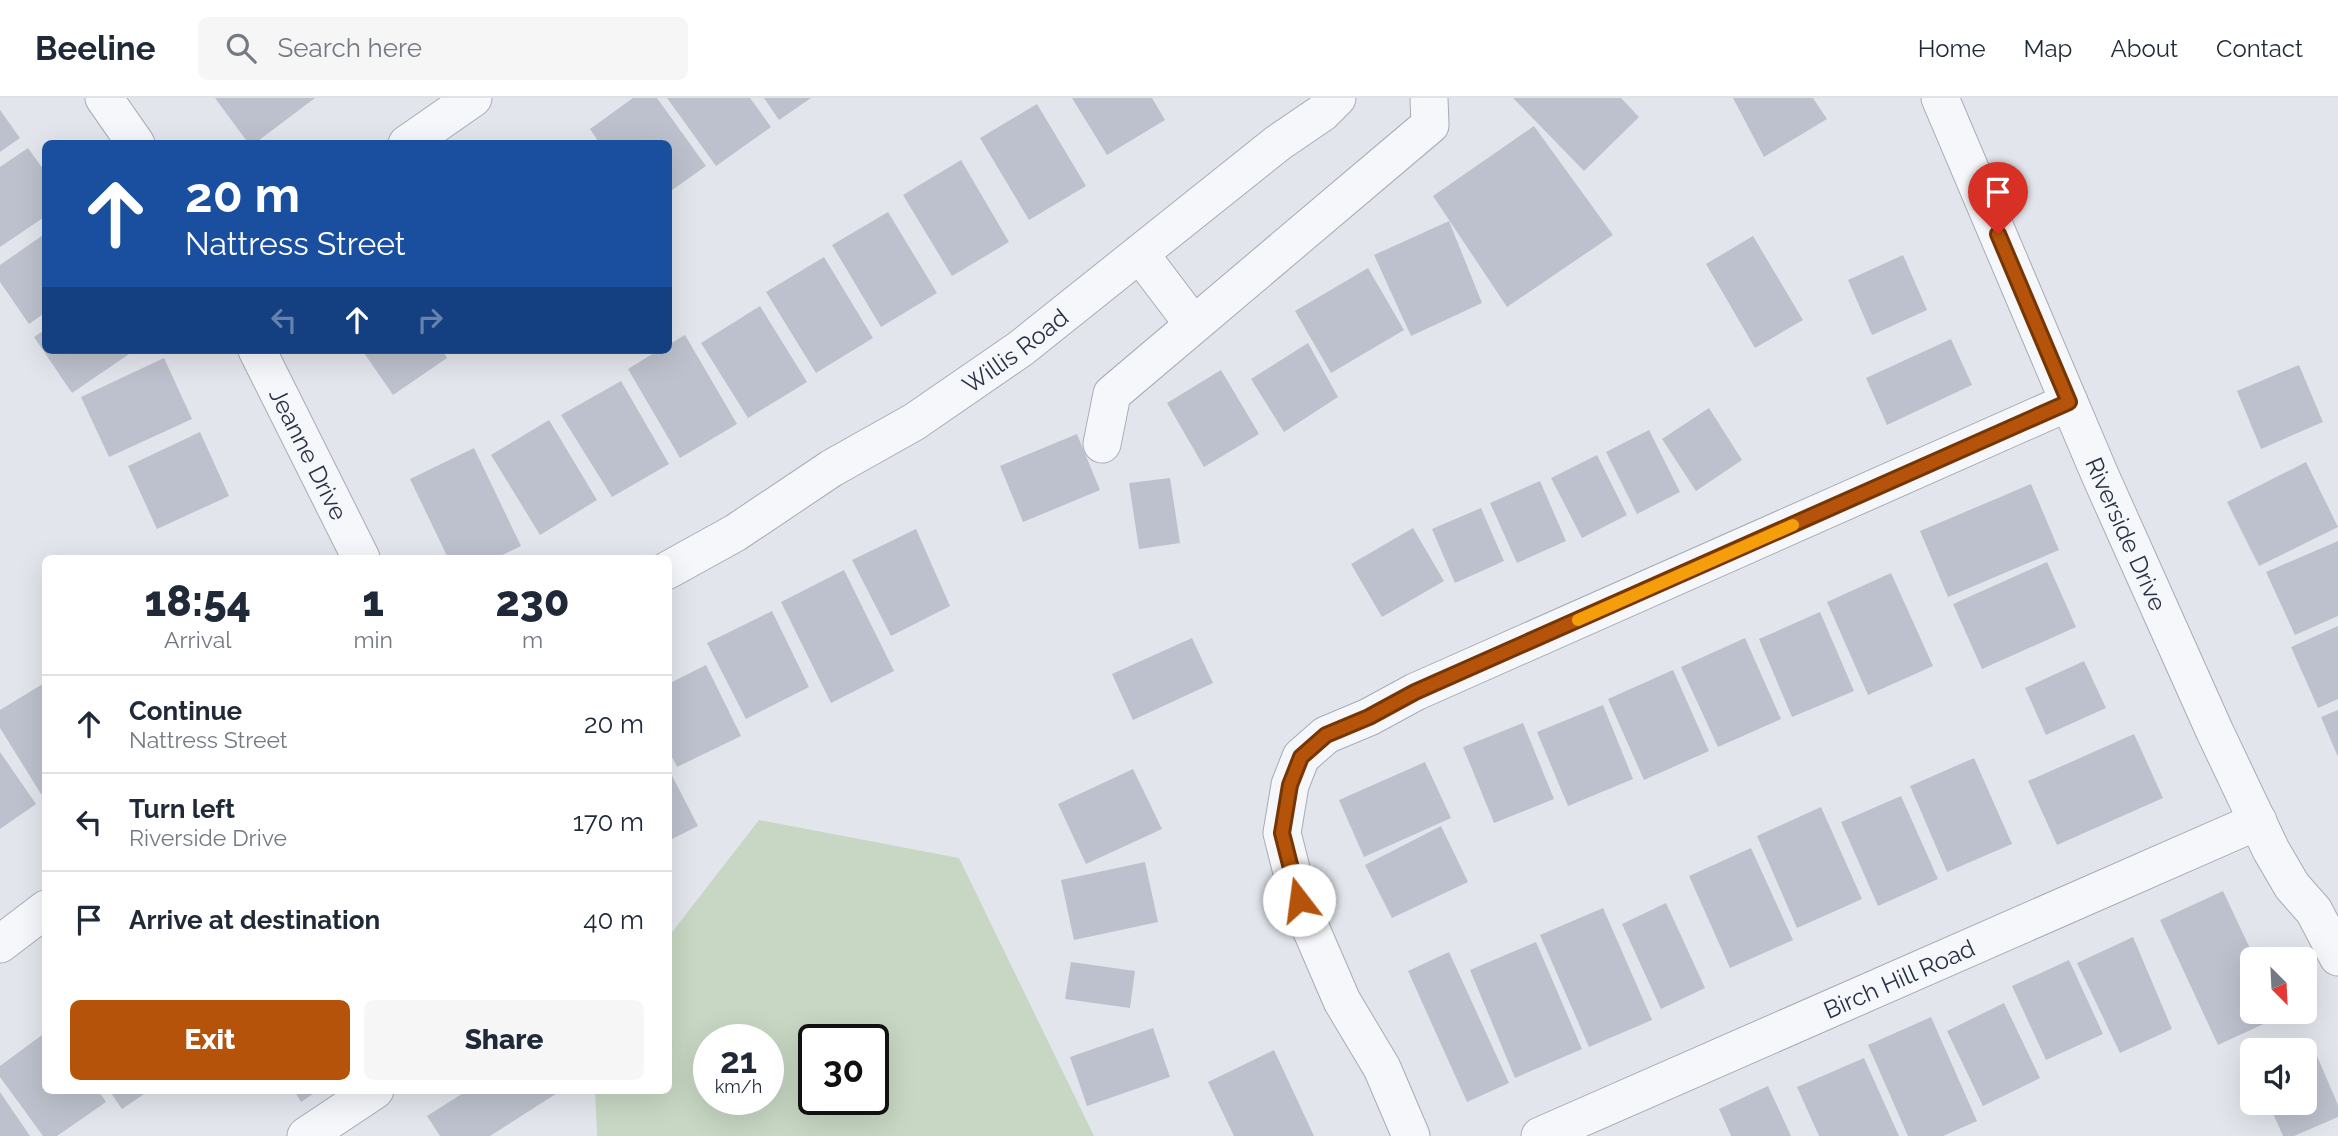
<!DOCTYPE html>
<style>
:root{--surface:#fff;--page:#f6f6f7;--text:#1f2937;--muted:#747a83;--line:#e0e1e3;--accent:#b45309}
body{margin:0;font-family:Raleway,sans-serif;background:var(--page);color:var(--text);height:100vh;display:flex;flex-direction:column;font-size:26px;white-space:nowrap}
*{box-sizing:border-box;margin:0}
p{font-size:23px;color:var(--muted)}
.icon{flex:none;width:38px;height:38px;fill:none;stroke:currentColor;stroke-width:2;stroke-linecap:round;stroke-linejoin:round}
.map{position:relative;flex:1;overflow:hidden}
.panel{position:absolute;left:42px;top:457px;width:630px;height:539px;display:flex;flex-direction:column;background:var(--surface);border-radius:10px;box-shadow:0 7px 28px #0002}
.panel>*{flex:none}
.hud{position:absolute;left:42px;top:42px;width:630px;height:214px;border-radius:10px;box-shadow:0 7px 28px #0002;background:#1a4fa0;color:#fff;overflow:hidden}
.needle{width:46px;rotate:156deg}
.controls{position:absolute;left:2240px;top:849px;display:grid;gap:14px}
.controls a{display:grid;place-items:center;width:77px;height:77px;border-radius:10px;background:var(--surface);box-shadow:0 7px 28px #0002;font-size:35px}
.speed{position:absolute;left:693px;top:926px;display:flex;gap:14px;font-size:35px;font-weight:700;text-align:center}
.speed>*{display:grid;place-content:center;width:91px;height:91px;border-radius:50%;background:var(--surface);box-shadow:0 7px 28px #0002;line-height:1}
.speed small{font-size:18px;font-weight:400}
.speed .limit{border:4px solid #111;border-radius:10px;background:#fff;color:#111}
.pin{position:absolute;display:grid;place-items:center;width:60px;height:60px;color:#fff;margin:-72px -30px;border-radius:50% 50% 50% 0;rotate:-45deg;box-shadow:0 0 7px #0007}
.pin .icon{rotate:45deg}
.me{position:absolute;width:77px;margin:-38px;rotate:345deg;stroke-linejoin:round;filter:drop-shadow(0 0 5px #0008)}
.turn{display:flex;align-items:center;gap:24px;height:147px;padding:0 28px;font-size:32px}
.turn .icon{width:91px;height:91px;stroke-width:2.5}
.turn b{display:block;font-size:49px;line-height:60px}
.lanes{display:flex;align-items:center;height:66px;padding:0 28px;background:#0003;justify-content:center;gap:35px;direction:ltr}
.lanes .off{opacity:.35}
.eta{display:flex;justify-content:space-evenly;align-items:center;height:119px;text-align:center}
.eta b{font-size:42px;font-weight:800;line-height:49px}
.action{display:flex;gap:14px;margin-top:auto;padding:14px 28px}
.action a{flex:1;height:80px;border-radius:10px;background:var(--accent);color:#fff;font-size:28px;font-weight:800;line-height:80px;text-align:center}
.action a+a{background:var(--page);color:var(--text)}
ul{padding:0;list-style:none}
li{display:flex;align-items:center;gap:21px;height:98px;padding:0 28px;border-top:2px solid var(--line)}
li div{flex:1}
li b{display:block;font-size:26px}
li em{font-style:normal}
header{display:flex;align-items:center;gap:42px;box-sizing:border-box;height:98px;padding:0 35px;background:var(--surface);border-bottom:2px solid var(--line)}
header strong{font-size:33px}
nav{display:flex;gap:38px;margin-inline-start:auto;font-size:24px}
.search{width:490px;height:63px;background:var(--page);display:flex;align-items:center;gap:18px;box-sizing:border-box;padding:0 24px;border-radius:10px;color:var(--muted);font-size:26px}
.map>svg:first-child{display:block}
</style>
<header>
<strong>Beeline</strong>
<div class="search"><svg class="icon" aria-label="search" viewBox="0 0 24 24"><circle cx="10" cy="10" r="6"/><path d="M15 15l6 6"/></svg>Search here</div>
<nav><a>Home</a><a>Map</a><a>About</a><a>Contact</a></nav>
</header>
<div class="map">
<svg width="2338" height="1038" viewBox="0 0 2338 1038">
<rect width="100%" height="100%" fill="#e2e6ec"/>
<!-- green -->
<path fill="#c7d7c3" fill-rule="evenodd" d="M759 722 959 760 1094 1038H597L595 992H668L669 838ZM709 942H768V1001H709ZM814 942H873V1001H814Z"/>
<!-- building -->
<g fill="#bcc1cd">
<path d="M215 0H315L254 46H249Z"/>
<path d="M633 0H657L706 68 668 95V46H600L590 31Z"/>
<path d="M667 0H750L771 29 716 68Z"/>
<path d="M764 0H811L779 22Z"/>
<path d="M1072 0H1152L1165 22 1107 57Z"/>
<path d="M1513 0H1621L1639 19 1584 73Z"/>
<path d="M1733 0H1813L1827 21 1764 59Z"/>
<path d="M1037 6 1086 88 1029 122 980 40Z"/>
<path d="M0 12 20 40 0 54Z"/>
<path d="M1534 28 1613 137 1507 209 1433 98Z"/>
<path d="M28 50 46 75V118L0 149V69Z"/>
<path d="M961 62 1009 144 952 178 903 97Z"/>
<path d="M888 114 937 195 881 229 832 147Z"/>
<path d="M1449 123 1482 205 1411 238 1374 157Z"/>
<path d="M46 135V214L29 226 0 184V167Z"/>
<path d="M1753 138 1803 222 1755 250 1706 166Z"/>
<path d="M1903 157 1927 212 1872 237 1848 182Z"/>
<path d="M824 159 873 240 816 275 766 194Z"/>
<path d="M1368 170 1404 232 1331 275 1295 213Z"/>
<path d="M760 208 807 284 748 320 701 245Z"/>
<path d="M46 231V252H135L72 295 34 239Z"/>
<path d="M685 237 737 326 680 360 628 271 659 252H668V247Z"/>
<path d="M1951 241 1972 287 1887 327 1866 280Z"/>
<path d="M1308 245 1338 299 1284 334 1251 281Z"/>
<path d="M362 252H442L447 260 393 297Z"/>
<path d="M164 260 192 321 109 359 81 299Z"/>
<path d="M2299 267 2323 324 2261 351 2237 293Z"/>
<path d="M1221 272 1259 336 1204 369 1167 305Z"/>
<path d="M621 283 669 366 612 399 561 317Z"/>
<path d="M1709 310 1742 362 1696 393 1662 341Z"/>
<path d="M549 322 597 402 540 437 491 357Z"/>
<path d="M1649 332 1680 394 1637 416 1606 354Z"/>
<path d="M200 334 229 398 157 431 128 368Z"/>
<path d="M1077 336 1100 392 1023 424 1000 368Z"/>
<path d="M474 350 521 448 496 460H448L410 381Z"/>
<path d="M1597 357 1627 417 1582 440 1551 380Z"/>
<path d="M2306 364 2338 429 2259 468 2227 404Z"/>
<path d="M1170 380 1180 445 1139 451 1129 385Z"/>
<path d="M1540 383 1566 443 1517 465 1490 405Z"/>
<path d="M2031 386 2059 452 1948 499 1920 433Z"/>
<path d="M1481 410 1504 463 1455 485 1432 431Z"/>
<path d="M1413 430 1444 483 1382 519 1351 466Z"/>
<path d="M916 431 950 508 891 538 852 462Z"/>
<path d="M2338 443V518L2295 537 2266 474Z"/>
<path d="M2047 464 2076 529 1982 571 1953 506Z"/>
<path d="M844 472 894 573 831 605 781 504Z"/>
<path d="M1891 475 1933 568 1868 597 1827 504Z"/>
<path d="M772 513 809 589 746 621 707 545Z"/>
<path d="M1820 514 1854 593 1792 619 1759 541Z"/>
<path d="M2338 528V601L2318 610 2291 549Z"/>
<path d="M1192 540 1213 585 1133 622 1112 576Z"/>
<path d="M1745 540 1781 621 1718 649 1681 569Z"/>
<path d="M2084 563 2106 610 2046 637 2025 590Z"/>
<path d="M706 567 741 638 677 669 668 651V586Z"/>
<path d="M1673 572 1709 653 1644 682 1608 601Z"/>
<path d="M46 584V694L41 696 0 630V612Z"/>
<path d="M1603 607 1633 681 1568 708 1537 634Z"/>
<path d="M2338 612V659L2321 619Z"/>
<path d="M1523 625 1554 701 1494 725 1463 649Z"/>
<path d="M2134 636 2163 700 2057 747 2028 683Z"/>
<path d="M0 654 36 706 0 731Z"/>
<path d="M1974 660 2012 746 1947 774 1910 688Z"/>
<path d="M1425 664 1451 720 1364 759 1339 702Z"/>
<path d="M668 670 698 728 668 743Z"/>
<path d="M1133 671 1162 731 1086 766 1058 706Z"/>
<path d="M1901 698 1938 781 1878 808 1841 724Z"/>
<path d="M1821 709 1862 801 1797 830 1757 738Z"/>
<path d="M1441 728 1468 784 1392 820 1365 767Z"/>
<path d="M1751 750 1793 842 1730 870 1689 778Z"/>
<path d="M1145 764 1158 824 1074 842 1061 782Z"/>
<path d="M2223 793 2255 861H2252V914H2279L2281 918 2218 947 2160 822Z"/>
<path d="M1666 805 1705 890 1661 911 1622 826Z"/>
<path d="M1603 810 1652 922 1589 949 1540 837Z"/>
<path d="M2133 839 2172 931 2120 955 2077 865Z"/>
<path d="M1536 844 1582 951 1515 980 1470 872Z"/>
<path d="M1449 854 1509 985 1467 1004 1408 873Z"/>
<path d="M2069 862 2103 936 2046 962 2012 888Z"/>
<path d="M1071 864 1135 873 1130 910 1065 901Z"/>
<path d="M2004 905 2040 980 1983 1008 1947 933Z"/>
<path d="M1931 919 1977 1023 1943 1038H1908L1868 947Z"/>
<path d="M1153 930 1170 979 1087 1008 1070 959Z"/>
<path d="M46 934V992H98L106 1004 57 1038H43L0 979V968Z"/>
<path d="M1274 952 1314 1038H1234L1208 984Z"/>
<path d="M2317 958 2338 1007V1019L2294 1038H2283L2268 1004H2305V963Z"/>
<path d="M1864 960 1899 1038H1819L1797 989Z"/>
<path d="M1768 988 1791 1038H1731L1719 1011Z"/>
<path d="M109 992H150L122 1011Z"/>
<path d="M294 992H319L301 1004Z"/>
<path d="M468 992H562L490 1038H440L427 1018Z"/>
<path d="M0 994 30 1038H0Z"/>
</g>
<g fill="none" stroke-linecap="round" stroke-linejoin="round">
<defs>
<g id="minor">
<path d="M104 0 136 46"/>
<path id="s1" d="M1940 0 2100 377 2215 634 2271 752 2292 788 2314 813 2338 859"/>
<path d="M407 46 473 0"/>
<path d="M1140 156 1193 226"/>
<path id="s2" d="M257 252 361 460"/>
<path d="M1102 346 1112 296 1430 27 1429 0"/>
<path id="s3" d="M668 472 735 435 832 370 914 324 1020 251 1278 45 1322 15 1337 0"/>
<path d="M0 846 46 811"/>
<path d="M306 1038 375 992"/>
<path d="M1411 1038 1382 970 1342 903 1311 831 1299 802 1282 735 1290 687 1301 659 1326 637 1369 619 1415 594 2069 304"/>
<path id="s4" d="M1540 1038 2258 723"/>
</g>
</defs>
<!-- minor casing -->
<use href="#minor" stroke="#a6acb7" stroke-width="39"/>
<!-- minor -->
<use href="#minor" stroke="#f6f7fa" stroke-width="37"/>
</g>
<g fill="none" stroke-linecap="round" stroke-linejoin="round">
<defs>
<path id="route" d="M1299 802 1282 735 1290 687 1301 659 1326 637 1369 619 1415 594 2069 304 1998 136"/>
</defs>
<!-- route casing -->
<use href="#route" stroke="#753606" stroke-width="18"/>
<!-- route -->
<use href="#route" stroke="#b45309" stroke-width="12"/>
<!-- slow -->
<path stroke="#f59e0b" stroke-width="12" d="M1578 522 1793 427"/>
</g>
<g text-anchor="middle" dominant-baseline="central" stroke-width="7" stroke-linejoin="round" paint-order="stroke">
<!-- street labels -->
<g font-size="24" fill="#283247" stroke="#f3f5f9">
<text stroke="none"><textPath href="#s3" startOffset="411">Willis Road</textPath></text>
<text stroke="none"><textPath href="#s2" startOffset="116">Jeanne Drive</textPath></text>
<text stroke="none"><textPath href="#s1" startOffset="474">Riverside Drive</textPath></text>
<text stroke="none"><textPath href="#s4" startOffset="392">Birch Hill Road</textPath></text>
</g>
</g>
</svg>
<div class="controls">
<a><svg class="needle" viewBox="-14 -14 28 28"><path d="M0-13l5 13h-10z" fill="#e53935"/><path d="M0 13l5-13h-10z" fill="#747a83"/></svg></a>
<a><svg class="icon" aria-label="sound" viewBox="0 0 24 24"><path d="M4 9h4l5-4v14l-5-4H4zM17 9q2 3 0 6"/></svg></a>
</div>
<div class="speed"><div>21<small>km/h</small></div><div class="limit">30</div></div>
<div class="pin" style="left:1998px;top:136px;background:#d93025"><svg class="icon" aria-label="arrive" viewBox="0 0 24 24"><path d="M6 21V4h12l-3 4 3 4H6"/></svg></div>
<svg class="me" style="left:1299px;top:802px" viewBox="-20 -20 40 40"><circle r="19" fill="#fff"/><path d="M0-13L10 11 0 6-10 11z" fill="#b45309"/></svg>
<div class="hud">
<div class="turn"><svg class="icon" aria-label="ahead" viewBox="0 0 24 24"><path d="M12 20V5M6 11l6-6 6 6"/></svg><div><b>20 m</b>Nattress Street</div></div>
<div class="lanes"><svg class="icon off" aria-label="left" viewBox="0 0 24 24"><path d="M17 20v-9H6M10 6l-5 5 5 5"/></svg><svg class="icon" aria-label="ahead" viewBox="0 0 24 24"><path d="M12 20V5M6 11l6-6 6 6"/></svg><svg class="icon off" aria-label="right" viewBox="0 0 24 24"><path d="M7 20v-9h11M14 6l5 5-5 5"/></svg></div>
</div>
<section class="panel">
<div class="eta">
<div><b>18:54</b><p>Arrival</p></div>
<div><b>1</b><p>min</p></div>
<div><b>230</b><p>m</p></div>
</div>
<ul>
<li><svg class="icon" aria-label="ahead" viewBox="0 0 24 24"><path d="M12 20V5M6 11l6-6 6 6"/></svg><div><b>Continue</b><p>Nattress Street</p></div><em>20 m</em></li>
<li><svg class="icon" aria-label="left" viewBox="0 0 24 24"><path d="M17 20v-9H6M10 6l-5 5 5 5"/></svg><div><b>Turn left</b><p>Riverside Drive</p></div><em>170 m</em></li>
<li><svg class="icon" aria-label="arrive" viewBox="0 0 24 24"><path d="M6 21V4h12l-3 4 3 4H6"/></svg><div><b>Arrive at destination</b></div><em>40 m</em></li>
</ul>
<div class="action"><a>Exit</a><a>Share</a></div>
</section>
</div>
